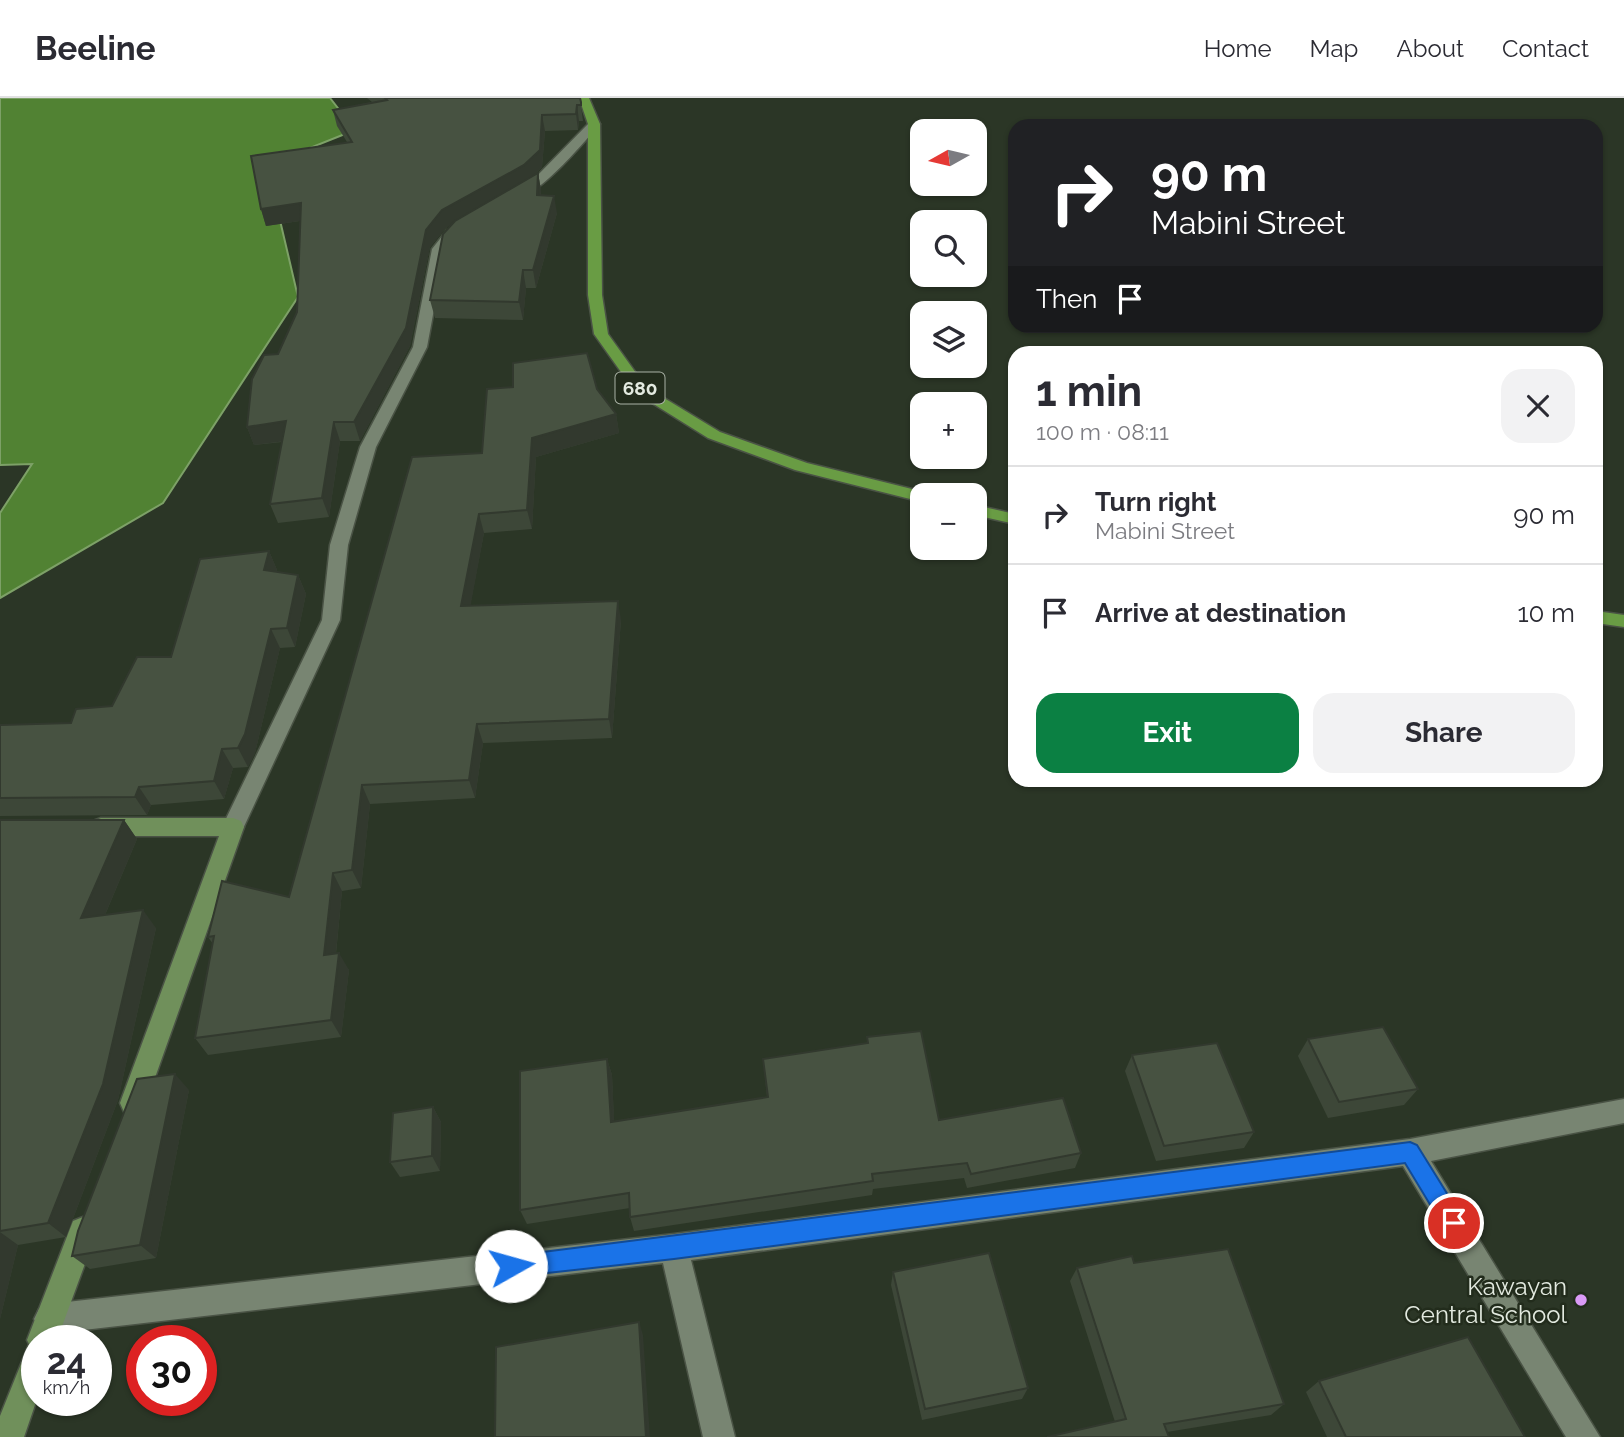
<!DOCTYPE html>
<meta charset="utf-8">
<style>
:root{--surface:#fff;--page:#f2f2f3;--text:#2b2b33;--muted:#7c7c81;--line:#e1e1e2;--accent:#0b8043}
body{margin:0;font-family:Raleway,sans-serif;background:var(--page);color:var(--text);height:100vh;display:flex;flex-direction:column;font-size:26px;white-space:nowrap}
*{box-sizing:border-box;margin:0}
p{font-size:23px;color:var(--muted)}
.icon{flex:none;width:38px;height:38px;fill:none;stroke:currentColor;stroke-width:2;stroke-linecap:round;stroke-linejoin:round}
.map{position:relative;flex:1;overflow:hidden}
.panel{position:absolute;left:1008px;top:248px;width:595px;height:441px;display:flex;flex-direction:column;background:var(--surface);border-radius:21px;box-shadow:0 2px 5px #0004}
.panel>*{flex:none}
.guide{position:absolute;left:1008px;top:21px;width:595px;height:214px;border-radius:21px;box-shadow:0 2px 5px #0004;background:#202124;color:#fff;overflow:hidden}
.needle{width:46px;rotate:262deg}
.controls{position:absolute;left:910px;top:21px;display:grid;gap:14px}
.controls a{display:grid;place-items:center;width:77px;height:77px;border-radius:14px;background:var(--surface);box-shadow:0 2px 5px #0004;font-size:35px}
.speed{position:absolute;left:21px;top:1227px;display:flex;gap:14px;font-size:35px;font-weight:700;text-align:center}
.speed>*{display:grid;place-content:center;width:91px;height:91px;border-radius:50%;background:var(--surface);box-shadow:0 2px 5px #0004;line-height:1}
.speed small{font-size:18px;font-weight:400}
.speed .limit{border:10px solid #d22;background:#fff;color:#111}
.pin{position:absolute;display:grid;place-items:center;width:60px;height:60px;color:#fff;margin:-30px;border:4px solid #fff;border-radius:50%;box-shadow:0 2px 7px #0007}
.me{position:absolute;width:77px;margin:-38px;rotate:83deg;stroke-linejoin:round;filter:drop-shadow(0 0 5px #0008)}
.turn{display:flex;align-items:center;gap:24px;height:147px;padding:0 28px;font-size:32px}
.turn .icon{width:91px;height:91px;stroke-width:2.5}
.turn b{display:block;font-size:49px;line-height:60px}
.then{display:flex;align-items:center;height:66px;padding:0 28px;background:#0003;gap:14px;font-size:26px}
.round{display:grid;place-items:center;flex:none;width:74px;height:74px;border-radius:21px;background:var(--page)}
.overview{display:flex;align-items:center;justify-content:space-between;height:119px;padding:0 28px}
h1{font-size:42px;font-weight:700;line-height:52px}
.button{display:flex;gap:14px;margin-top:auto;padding:14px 28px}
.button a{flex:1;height:80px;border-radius:21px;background:var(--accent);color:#fff;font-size:28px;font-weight:700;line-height:80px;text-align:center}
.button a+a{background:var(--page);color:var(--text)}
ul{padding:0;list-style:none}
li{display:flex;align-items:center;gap:21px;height:98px;padding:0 28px;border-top:2px solid var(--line)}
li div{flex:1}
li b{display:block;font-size:26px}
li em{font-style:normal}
header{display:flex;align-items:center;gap:42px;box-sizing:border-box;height:98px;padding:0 35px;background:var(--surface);border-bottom:2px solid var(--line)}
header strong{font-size:33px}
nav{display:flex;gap:38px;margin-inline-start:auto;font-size:24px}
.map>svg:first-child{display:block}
</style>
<header>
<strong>Beeline</strong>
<nav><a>Home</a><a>Map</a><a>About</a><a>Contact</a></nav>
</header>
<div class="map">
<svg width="1624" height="1339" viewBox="0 0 1624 1339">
<rect width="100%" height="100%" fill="#2b3626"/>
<!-- water -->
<path fill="#518233" stroke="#7da167" stroke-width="2" d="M0 0H330L355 32 267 67 298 199 163 405 0 500V415L32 366 0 367Z"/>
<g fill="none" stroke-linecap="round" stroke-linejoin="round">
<defs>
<g id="street">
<path d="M590 24 600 26C585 43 535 103 514 100V94L529 86Z"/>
<path d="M460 126 466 130 445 152 427 249 376 349 348 447 340 522 241 735 233 738 225 735 222 729 322 522 330 447 360 349 413 249 432 151 447 132Z"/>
<path d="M1624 1001V1025L1431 1063 1600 1339H1566L1403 1068 691 1162 735 1339H703L663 1165 49 1236 39 1231 34 1221 39 1211 49 1206 674 1136 1410 1041Z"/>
</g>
<g id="secondary">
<path d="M101 720H233L241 723 244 729 146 1005 142 1014 133 1017 124 1014 120 1005 219 738H101L93 735 90 729 93 723Z"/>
<path d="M83 1119 93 1123 97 1133 57 1242H37V1301L24 1339H0V1318L29 1246 27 1242 73 1123Z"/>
</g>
<g id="primary">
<path d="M579 0H589L600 26 602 197 608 236 646 289 720 334 807 365 928 395 929 397H922V404L795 372 708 340 636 295 594 236 588 197V26Z"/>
<path d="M975 407 1015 416V426L975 417Z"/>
<path d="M1596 513 1624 517V529L1596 525Z"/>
</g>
</defs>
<!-- street casing -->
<use href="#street" stroke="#4a5345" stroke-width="3"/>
<!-- secondary casing -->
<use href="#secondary" stroke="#4a5345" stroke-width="3"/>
<!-- primary casing -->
<use href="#primary" stroke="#4a5345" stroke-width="3"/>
<!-- street -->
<use href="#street" fill="#788572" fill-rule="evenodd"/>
<!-- secondary -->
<use href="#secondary" fill="#70905b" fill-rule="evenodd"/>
<!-- primary -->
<use href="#primary" fill="#699c44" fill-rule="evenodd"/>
</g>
<!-- wall -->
<g fill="#3d4738">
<path d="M367 0H580L583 23H579L578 32 545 33 542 69 534 77 538 75 541 92V97L557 115 536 190H526L523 222 435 220 430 202 451 126 446 130 430 149 410 248 360 343H340L329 419 278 425 270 406 282 344 254 347 247 329 297 214 300 123 266 128 261 111 347 44 337 28 333 12 372 4Z"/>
<path d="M597 291 616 316 619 335 536 359 532 431 484 435 470 508 621 522 612 640 483 645 475 700 370 706 361 790 342 793 336 856 349 872 341 939 208 957 195 940 213 846 208 839 289 799 482 355Z"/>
<path d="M269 453 277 472V474L298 477 306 496 295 549 280 550 255 655 248 669 233 670 224 701 151 707 147 717 0 718V627L71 625 112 608 171 559Z"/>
<path d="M0 722H124L137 741 105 817 156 830 118 1002 66 1139 18 1147 0 1221Z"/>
<path d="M867 939 939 1022 1081 1055 1075 1070 967 1090 964 1080 873 1091 872 1097 634 1133 630 1119V1110L527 1126 520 1112 607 961 612 977 614 1023 767 999 763 961 867 945Z"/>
<path d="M1308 941 1418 991 1404 1007 1328 1020 1298 958Z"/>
<path d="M1132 957 1254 1034 1244 1050 1156 1063 1125 973Z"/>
<path d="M189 992 156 1160 90 1171 72 1158Z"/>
<path d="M433 1009 441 1024 440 1073 400 1079 390 1064Z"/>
<path d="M1134 1165 1284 1306 1271 1317 1167 1334 1115 1324 1070 1183 1077 1170Z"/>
<path d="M893 1174 1028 1290 1022 1301 922 1322 891 1187Z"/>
<path d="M1319 1283 1525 1339H1327L1306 1294Z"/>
</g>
<!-- shaded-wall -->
<g fill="#32392e">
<path d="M577 7 579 23 578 32 576 16Z"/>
<path d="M542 17 545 33 542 69 527 84 446 130 430 149 410 248 360 343 354 324 426 132 442 112Z"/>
<path d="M538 75 541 92 540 114 537 97Z"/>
<path d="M554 98 557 115 536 190 533 172Z"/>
<path d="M301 105 306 122 266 128 261 111Z"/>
<path d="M523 172 526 190 523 222 519 204Z"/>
<path d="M616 316 619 335 536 359 532 431 527 412 532 340Z"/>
<path d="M286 323 293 342 254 347 247 329Z"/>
<path d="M334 324 340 343 329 419 322 400Z"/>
<path d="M479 416 484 435 467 527 461 508Z"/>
<path d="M269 453 277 472 272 491 264 472Z"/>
<path d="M298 477 306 496 295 549 287 530Z"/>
<path d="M618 503 621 522 612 640 609 621Z"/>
<path d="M271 531 280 550 255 655 248 669 238 650Z"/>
<path d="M477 626 483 645 475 700 469 682Z"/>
<path d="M222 651 233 670 224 701 214 683Z"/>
<path d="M362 687 370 706 361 790 352 772Z"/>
<path d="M139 689 151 707 147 717 135 699Z"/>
<path d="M124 722 137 741 96 838 81 820Z"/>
<path d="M333 775 342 793 334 874 324 857Z"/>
<path d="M143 812 156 830 118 1002 66 1139 48 1125Z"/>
<path d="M339 855 349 872 341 939 331 922Z"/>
<path d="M607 961 612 977 615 1039 611 1024Z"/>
<path d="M175 976 189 992 156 1160 140 1147Z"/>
<path d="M433 1009 441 1024 440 1073 432 1058Z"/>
<path d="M0 1134 18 1147 0 1221Z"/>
<path d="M639 1224 643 1237 650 1339H646Z"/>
</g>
<!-- building -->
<g fill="#475241" stroke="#32392e" stroke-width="2">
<path d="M385 0H580L581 4V7H577L576 16 542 17 540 52 524 67 442 112 426 132 406 230 354 324H334L322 400 270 406 286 323 247 329 252 281 264 257 278 256 297 214 301 105 261 111 251 58 352 44 333 12 387 2Z"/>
<path d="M538 75 537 97 554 98 533 172H523L519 204 430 202 443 136 455 123Z"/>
<path d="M587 255 597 291 616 316 532 340 527 412 479 416 461 508 618 503 609 621 477 626 469 682 362 687 352 772 333 775 324 857 339 855 331 922 195 940 214 838 208 839 222 783 289 799 412 359 482 355 487 291 513 289V265Z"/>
<path d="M269 453 264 472 298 477 287 530 271 531 245 636 238 650 222 651 214 683 139 689 135 699 0 700V627L71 625 76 611 112 608 137 559H171L200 461Z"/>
<path d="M0 722H124L81 820 143 812 103 986 48 1125 0 1133Z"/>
<path d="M1383 929 1418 991 1339 1004 1308 941Z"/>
<path d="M921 933 939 1022 1063 1000 1081 1055 971 1076 967 1065 872 1076 873 1083 630 1119 629 1095 520 1112V973L607 961 611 1024 768 999 763 961 868 945 867 939Z"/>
<path d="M1217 945 1254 1034 1164 1048 1132 957Z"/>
<path d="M175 976 140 1147 72 1158 78 1133 137 981Z"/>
<path d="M433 1009 432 1058 390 1064 393 1015Z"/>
<path d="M1228 1151 1284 1306 1164 1326 1169 1339H1047L1126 1321 1077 1170 1132 1158 1134 1165Z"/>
<path d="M989 1155 1028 1290 925 1311 893 1174Z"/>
<path d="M639 1224 646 1339H495L496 1249Z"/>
<path d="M1468 1239 1525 1339H1346L1319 1283Z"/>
</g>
<!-- route -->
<path fill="#1a73e8" stroke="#114b97" stroke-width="2" d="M1410 1044 1417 1047 1461 1118 1464 1125 1461 1133 1454 1136 1446 1133 1405 1065 674 1161 511 1179 503 1176 500 1168 503 1161 511 1158Z"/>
<!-- markers -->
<circle fill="#da9af6" stroke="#222c1c" stroke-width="2.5" cx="1581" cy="1202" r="7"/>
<g text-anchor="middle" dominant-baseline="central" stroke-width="5" stroke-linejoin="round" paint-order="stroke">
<!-- shield labels -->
<rect fill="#222c1c" stroke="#a9b1a5" stroke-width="2" x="615.5" y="274.5" width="49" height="31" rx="5"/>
<g font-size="19" font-weight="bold" fill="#e3eae0">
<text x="640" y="290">680</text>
</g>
<!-- near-poi labels -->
<g font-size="24" fill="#e3eae0" stroke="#222c1c" text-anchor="end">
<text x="1567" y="1188">Kawayan<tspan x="1567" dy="28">Central School</tspan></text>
</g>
</g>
</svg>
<div class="controls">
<a><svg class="needle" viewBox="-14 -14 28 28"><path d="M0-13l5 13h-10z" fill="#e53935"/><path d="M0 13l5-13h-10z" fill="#7c7c81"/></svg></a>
<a><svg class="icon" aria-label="search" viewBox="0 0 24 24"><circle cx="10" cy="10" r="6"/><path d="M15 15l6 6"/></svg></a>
<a><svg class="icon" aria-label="layers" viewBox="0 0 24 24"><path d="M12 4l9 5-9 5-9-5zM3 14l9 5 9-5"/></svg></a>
<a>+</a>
<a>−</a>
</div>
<div class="speed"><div>24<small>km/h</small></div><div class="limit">30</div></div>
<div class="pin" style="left:1454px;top:1125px;background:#d93025"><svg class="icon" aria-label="arrive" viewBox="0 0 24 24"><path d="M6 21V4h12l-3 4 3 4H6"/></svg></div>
<svg class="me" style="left:511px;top:1168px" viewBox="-20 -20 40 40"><circle r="19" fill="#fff"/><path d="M0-13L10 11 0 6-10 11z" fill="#1a73e8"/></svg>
<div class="guide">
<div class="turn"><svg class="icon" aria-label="right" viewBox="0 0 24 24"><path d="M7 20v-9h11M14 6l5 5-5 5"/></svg><div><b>90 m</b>Mabini Street</div></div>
<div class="then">Then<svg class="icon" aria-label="arrive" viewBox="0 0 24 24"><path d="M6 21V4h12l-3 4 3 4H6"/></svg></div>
</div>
<section class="panel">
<div class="overview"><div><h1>1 min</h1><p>100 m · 08:11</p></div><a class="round"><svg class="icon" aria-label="close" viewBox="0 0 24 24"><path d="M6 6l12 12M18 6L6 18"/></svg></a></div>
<ul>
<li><svg class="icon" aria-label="right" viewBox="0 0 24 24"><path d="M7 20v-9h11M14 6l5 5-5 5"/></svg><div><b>Turn right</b><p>Mabini Street</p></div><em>90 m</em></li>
<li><svg class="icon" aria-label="arrive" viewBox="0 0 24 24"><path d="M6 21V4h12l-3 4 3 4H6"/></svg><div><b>Arrive at destination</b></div><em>10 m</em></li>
</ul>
<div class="button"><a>Exit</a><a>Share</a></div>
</section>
</div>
